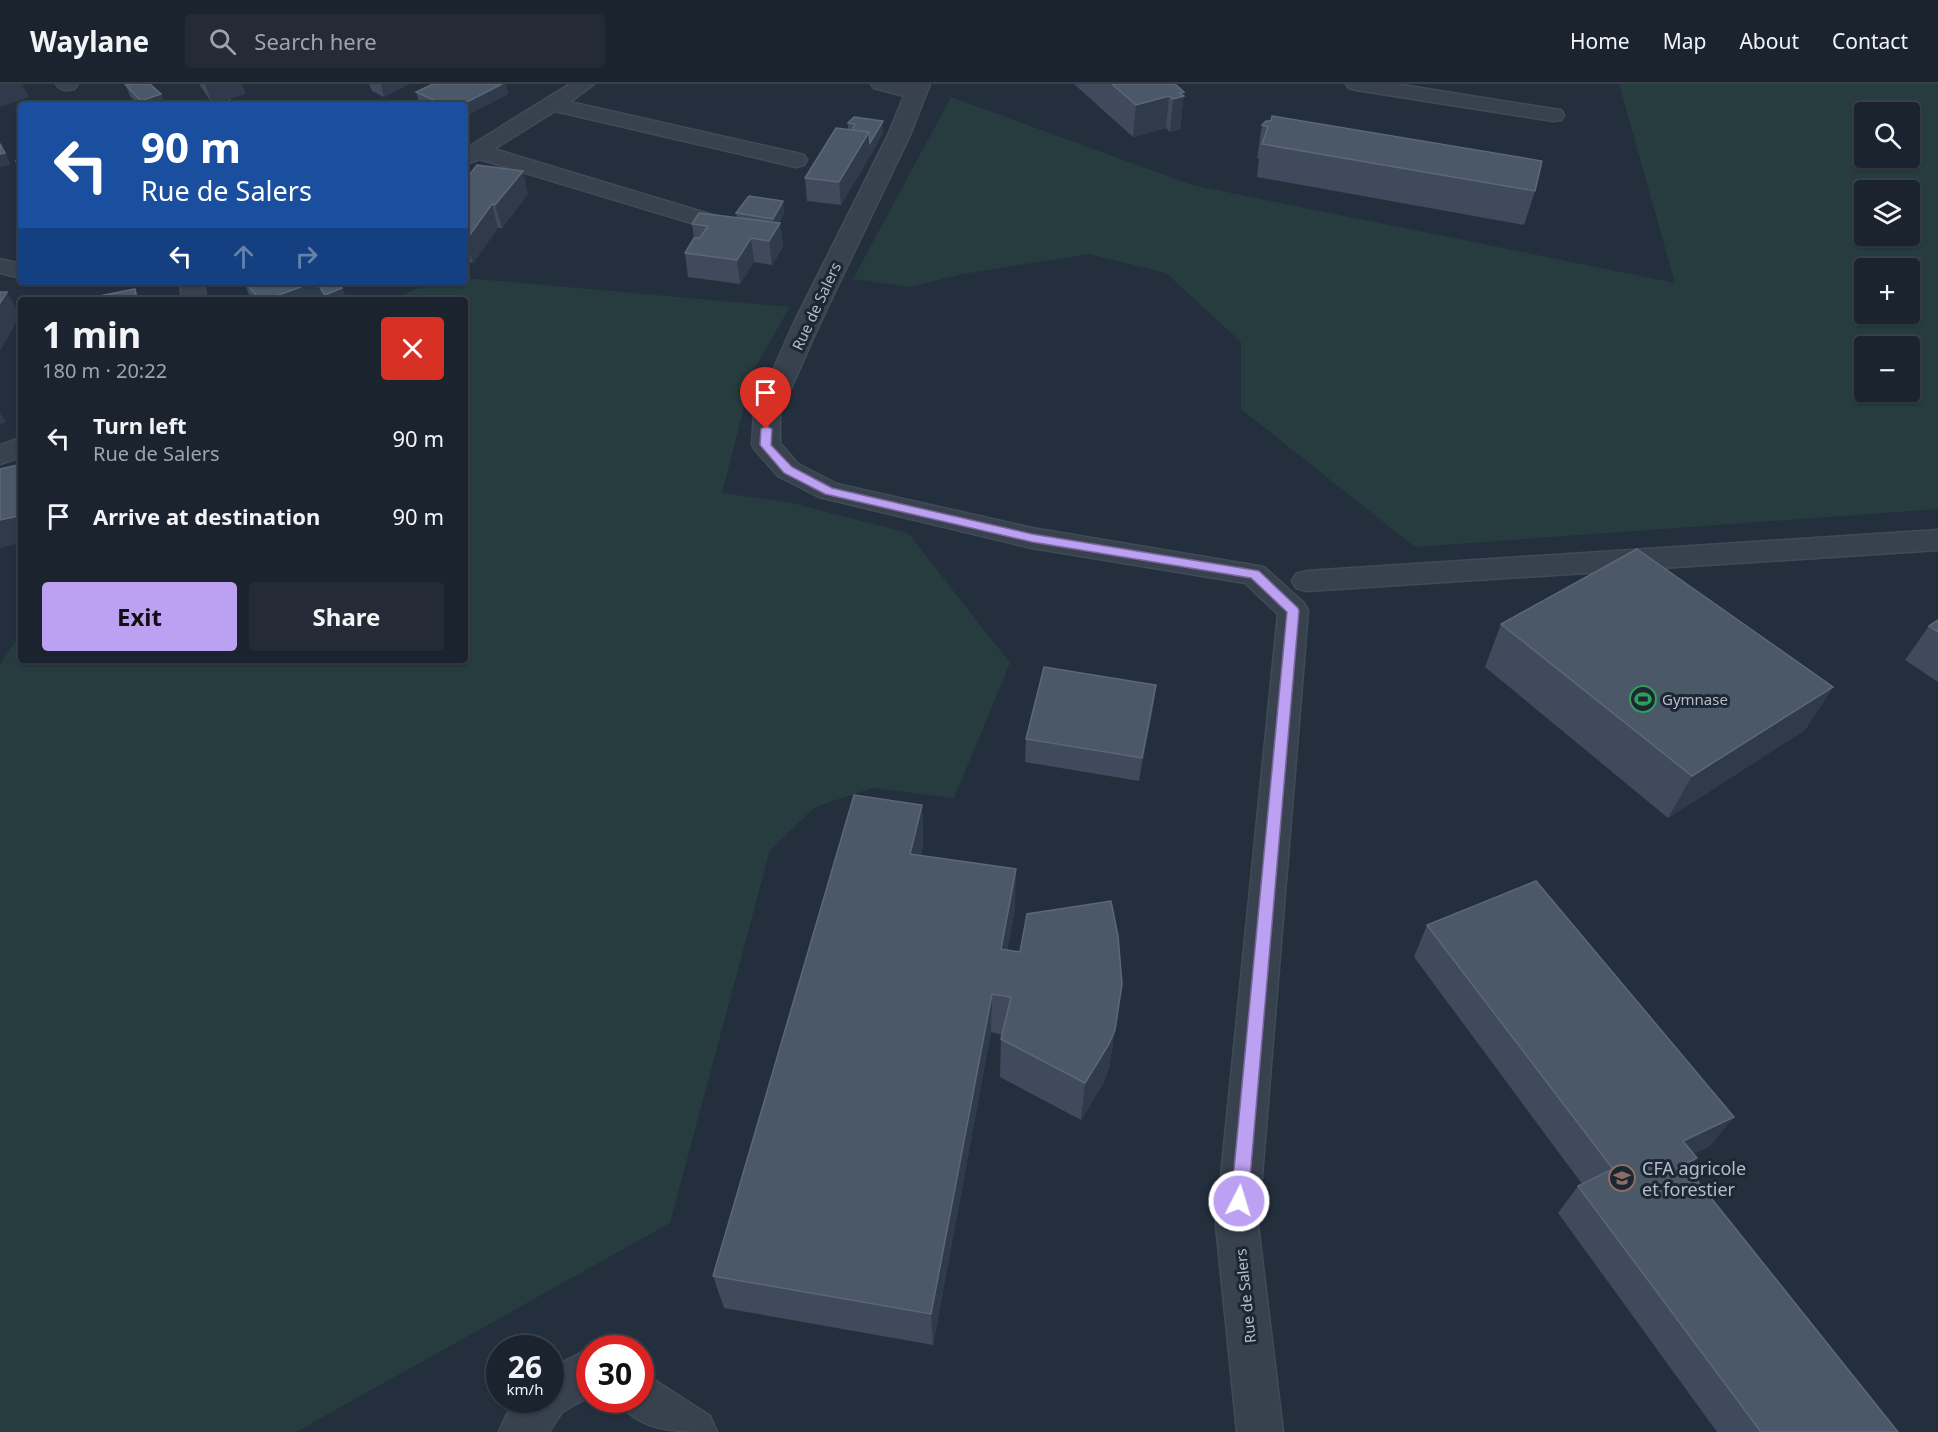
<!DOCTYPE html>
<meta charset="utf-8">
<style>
:root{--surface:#1b232e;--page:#242b36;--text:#f1f3f6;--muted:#a0a4aa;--line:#39404a;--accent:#bca0f2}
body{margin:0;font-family:"Noto Sans",sans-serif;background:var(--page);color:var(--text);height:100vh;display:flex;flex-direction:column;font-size:22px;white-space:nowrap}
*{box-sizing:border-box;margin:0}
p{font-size:20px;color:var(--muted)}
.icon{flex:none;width:33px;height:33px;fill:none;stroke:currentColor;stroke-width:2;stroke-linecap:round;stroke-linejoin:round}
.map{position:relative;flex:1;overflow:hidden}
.panel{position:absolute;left:18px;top:213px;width:450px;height:366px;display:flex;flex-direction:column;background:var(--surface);border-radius:6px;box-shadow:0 2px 4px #0004,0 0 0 2px var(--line)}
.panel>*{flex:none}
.top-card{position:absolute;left:18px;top:18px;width:450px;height:183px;border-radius:6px;box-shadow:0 2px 4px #0004,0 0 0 2px var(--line);background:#1a4fa0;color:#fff;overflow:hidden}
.controls{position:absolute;left:1854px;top:18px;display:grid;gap:12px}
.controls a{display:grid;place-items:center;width:66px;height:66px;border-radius:6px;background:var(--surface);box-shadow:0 2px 4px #0004,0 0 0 2px var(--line);font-size:30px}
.speed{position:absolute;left:486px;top:1251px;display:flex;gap:12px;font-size:30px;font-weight:700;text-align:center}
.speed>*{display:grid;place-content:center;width:78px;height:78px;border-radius:50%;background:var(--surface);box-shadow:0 2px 4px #0004,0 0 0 2px var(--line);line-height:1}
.speed small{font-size:15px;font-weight:400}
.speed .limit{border:9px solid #d22;background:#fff;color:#111}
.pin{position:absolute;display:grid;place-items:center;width:51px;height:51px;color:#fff;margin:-62px -26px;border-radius:50% 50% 50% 0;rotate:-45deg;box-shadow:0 0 6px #0007}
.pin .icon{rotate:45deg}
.me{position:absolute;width:66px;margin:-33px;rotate:5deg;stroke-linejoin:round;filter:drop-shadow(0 0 4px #0008)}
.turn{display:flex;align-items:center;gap:21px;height:126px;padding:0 24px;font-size:27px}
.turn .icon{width:78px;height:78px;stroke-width:2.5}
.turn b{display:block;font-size:42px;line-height:51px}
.lanes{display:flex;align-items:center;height:57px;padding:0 24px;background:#0003;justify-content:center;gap:30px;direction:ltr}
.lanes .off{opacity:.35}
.round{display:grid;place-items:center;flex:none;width:63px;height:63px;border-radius:6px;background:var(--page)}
.headline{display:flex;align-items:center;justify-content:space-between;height:102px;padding:0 24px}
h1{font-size:36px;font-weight:700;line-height:45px}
.cta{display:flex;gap:12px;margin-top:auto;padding:12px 24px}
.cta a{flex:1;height:69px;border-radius:6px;background:var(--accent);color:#111;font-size:24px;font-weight:700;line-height:69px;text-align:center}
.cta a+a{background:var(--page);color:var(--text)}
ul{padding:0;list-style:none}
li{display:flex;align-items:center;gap:18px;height:78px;padding:0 24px}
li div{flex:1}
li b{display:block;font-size:22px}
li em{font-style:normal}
header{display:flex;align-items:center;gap:36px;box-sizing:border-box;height:84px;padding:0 30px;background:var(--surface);border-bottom:2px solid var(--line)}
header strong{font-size:28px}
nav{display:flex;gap:33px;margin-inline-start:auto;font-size:21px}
.search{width:420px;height:54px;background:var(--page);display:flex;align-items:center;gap:15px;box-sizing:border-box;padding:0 21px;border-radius:6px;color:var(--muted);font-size:22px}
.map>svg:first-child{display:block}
</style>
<header>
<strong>Waylane</strong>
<div class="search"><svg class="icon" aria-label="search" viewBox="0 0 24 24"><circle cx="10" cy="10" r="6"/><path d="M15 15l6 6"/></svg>Search here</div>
<nav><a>Home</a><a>Map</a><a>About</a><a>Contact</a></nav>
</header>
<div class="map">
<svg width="1938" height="1348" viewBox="0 0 1938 1348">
<rect width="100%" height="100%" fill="#242f3e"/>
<!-- green -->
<g fill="#263c3f" fill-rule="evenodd">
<path d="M1619 0H1938V425L1415 463 1241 325V258L1166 189 1089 170 963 190 910 203 853 195 951 13 1192 101 1675 199ZM1864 28H1910V74H1864ZM1864 106H1910V152H1864ZM1864 184H1910V230H1864ZM1864 262H1910V308H1864Z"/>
<path d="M465 194 790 223 754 285 722 409 792 419 908 449 1010 579 954 714 872 704 815 723 770 766 670 1139 296 1348H0V581L21 548V576H465V216H391L432 198H465Z"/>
</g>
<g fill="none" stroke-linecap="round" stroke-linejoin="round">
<defs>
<g id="minor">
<path d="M56 0H77V1L74 5C66 7 61 7 56 0Z"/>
<path d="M570 0H594L570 18 796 69 804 71 807 76 804 81 796 83 555 27 494 65 746 141 750 146 746 151 738 153 479 75 465 81V65Z"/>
<path d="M871 0H930L910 51 820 239 780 329V359L798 380 837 400 1032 444 1264 483 1304 519 1308 527 1258 1141 1283 1348H1237L1216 1141 1278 530 1245 499 1032 464 819 413 778 392 756 367 752 361 754 329 794 239 888 51 904 12 874 4Z"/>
<path d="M1346 0H1396L1553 25 1561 26 1564 31 1561 36 1553 37 1356 6 1349 4Z"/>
<path d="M0 175 21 180V194L0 189Z"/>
<path d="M180 198H204L206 216H182Z"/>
<path d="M21 354V373L0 380V361Z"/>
<path d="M1938 446V466L1307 507 1296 504 1292 497 1296 490 1307 487Z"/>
<path d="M590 1264V1312L562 1328 549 1348H499L506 1332 518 1316H550V1285Z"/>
<path d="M640 1291 656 1297 710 1332 717 1348C680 1348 636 1348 619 1316H640Z"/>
</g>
</defs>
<!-- minor casing -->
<use href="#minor" stroke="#414a57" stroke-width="3"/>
<!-- minor -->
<use href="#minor" fill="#38414e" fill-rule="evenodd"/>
</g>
<!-- wall -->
<g fill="#3f4b5c">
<path d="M125 0 161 10 165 21H139L130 12Z"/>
<path d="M199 0H242L245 10 212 19Z"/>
<path d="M369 0H409L384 13 372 7Z"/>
<path d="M433 0H506L508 10 465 32V21H422L420 20 416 8Z"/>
<path d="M1074 0H1175L1184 8 1180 45 1170 48 1166 44 1133 53Z"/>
<path d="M883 37V49L841 121 807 117 805 94 848 45V39Z"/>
<path d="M1271 37 1535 107 1524 141 1257 93 1259 75 1257 74 1262 41Z"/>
<path d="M465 96 528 110 502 144H498L473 179 465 178Z"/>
<path d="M783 117 784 129 779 139H780L783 163 772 181 754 178 740 200 688 193 685 169 694 154 692 140 737 134 736 129Z"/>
<path d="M244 198H337L342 204 347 216H251Z"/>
<path d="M1938 536V598L1905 576 1929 542Z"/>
<path d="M1501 540 1833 603 1805 646 1668 734 1485 583Z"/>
<path d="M1156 601 1153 624 1139 697 1025 678 1026 655Z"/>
<path d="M922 721 923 762 921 772 1015 826 1007 866 1122 900 1109 984 1104 998 1081 1036 1000 993 1001 955 1002 951 991 948 933 1261 724 1224 713 1192Z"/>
<path d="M1427 841 1710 1062 1693 1070 1697 1074 1688 1085 1898 1348H1717L1558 1129 1578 1102 1582 1100 1414 873Z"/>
</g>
<!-- shaded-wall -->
<g fill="#2f3b4b">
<path d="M0 0H22L29 13 0 23Z"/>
<path d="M205 0H242L245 10 212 19Z"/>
<path d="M381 0H409L384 13Z"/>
<path d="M502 0H506L508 10 465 32V21H461Z"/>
<path d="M1184 8 1180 45 1170 48 1173 15 1179 9Z"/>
<path d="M161 10 165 21H143L141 17Z"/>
<path d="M1169 12 1166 44 1133 53 1136 21Z"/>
<path d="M883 37V49L871 71 870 59Z"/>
<path d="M869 48 871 71 841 121 839 98Z"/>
<path d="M5 69 11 81 0 83V70Z"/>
<path d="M523 87 528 110 502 144 495 121Z"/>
<path d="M783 117 784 129 774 147 773 135Z"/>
<path d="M492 120 498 144 473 179 466 156Z"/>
<path d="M780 139 783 163 772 181 769 157Z"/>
<path d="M751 154 754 178 740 200 737 176Z"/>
<path d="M314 198H337L342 204 347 216H327L325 211 322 207 325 216H265Z"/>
<path d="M135 205 141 216H137Z"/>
<path d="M7 208 20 231 0 267V219Z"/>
<path d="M0 328 6 338 0 340Z"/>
<path d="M18 381 21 386V459L0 464V436Z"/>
<path d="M1156 601 1153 624 1139 697 1142 674Z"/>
<path d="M1833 603 1805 646 1668 734 1692 692Z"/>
<path d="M922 721 923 762 912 811 910 770Z"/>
<path d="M1016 785 1015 826 1000 904 1001 865Z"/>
<path d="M1122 900 1109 984 1104 998 1081 1036 1085 999Z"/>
<path d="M992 910 991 948 933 1261 931 1230Z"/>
<path d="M1734 1033 1710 1062 1660 1086 1683 1057Z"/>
<path d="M1697 1074 1673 1102 1684 1080Z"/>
</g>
<!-- building -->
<g fill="#4b5868" stroke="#5c6777" stroke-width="1.5">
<path d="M125 0H150L161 10 141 17Z"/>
<path d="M433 0H502L461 21H445L416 8Z"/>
<path d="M1112 0H1175L1184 8 1179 9 1184 12 1173 15 1169 12 1136 21Z"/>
<path d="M230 16 232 21H214Z"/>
<path d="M1272 32 1542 77 1535 107 1262 60 1268 43 1262 41 1266 37H1271Z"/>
<path d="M854 33 883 37 870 59 869 48 852 46 855 40 848 39Z"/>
<path d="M836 44 869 48 839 98 805 94Z"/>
<path d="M0 60 5 69 0 70Z"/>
<path d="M21 76V85L16 77Z"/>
<path d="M477 81 523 87 495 121 492 120 466 156H465V96Z"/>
<path d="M749 112 783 117 773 135 736 129Z"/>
<path d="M699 129 780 139 769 157 751 154 737 176 685 169 694 154H700L708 142 692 140Z"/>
<path d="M245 198H314L265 216H260Z"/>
<path d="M334 198H337L342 204 325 211 322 207 320 203Z"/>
<path d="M135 205 137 216H79Z"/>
<path d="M0 208H7L0 219Z"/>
<path d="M18 381V432L0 436V385Z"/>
<path d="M1637 465 1833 603 1692 692 1501 540Z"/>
<path d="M1938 536V548L1929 542Z"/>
<path d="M1044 583 1156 601 1142 674 1026 655Z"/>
<path d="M854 711 922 721 910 770 1016 785 1001 865 1020 868 1027 830 1111 817 1118 852 1122 900 1115 946 1109 960 1085 999 1001 955 1011 913 992 910 931 1230 713 1192Z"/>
<path d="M1536 797 1734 1033 1683 1057 1697 1074 1684 1080 1898 1348H1761L1578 1102 1613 1085 1427 841Z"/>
</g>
<!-- route -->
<path fill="#bca0f2" stroke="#7a689d" stroke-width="1.5" d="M766 342 772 345 771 361 792 383 832 404 1032 450 1254 486 1259 487 1298 524 1299 527 1248 1117 1245 1123 1239 1125 1233 1123 1231 1117 1287 528 1251 494 1032 458 825 410 784 389 760 361 761 345Z"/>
<!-- icons -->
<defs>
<symbol id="stadium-ring" viewBox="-11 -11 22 22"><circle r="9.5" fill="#1d2633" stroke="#2e9e5b" stroke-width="1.5"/><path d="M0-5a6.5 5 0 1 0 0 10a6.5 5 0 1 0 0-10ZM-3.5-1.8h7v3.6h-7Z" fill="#2e9e5b"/></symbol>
<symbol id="university-ring" viewBox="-11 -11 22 22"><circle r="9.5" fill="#1d2633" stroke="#8d6e63" stroke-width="1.5"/><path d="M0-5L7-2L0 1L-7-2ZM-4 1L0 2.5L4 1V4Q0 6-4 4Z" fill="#8d6e63"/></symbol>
</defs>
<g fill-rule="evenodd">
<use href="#stadium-ring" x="1628" y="600" width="30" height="30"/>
<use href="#university-ring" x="1607" y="1079" width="30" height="30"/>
</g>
<g text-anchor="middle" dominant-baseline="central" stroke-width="6" stroke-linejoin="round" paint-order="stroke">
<!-- street labels -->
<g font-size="15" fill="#b4bcc9" stroke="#1d2633">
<text transform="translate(816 222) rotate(-65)">Rue de Salers</text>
<text transform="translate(1245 1212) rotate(-96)">Rue de Salers</text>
</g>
<!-- poi labels -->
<g font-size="15" fill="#b4bcc9" stroke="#1d2633" text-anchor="start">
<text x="1662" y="615">Gymnase</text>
</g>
<!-- near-poi labels -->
<g font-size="18" fill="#b4bcc9" stroke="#1d2633" text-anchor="start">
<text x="1642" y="1084">CFA agricole<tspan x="1642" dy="21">et forestier</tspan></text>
</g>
</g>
</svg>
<div class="controls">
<a><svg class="icon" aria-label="search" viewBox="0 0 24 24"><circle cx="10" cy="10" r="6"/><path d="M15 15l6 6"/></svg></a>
<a><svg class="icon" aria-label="layers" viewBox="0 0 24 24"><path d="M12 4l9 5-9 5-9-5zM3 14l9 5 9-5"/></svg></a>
<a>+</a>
<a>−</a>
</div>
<div class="speed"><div>26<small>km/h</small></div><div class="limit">30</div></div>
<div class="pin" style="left:766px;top:345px;background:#d93025"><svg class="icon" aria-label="arrive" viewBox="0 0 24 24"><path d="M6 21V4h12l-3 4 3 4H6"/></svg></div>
<svg class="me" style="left:1239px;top:1117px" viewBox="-20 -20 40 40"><circle r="17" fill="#bca0f2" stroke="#fff" stroke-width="3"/><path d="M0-11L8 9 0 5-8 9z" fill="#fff"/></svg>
<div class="top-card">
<div class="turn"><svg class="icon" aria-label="left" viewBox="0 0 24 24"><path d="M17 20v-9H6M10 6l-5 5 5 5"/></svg><div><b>90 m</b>Rue de Salers</div></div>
<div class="lanes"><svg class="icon" aria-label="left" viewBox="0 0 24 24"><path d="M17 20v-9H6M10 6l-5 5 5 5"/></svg><svg class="icon off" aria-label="ahead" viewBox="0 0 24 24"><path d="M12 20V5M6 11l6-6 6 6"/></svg><svg class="icon off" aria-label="right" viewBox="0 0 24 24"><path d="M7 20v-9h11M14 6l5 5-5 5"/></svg></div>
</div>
<section class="panel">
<div class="headline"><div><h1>1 min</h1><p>180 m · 20:22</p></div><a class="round" style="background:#d93025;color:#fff"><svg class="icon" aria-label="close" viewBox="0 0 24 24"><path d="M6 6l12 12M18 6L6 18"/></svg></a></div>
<ul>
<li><svg class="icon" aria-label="left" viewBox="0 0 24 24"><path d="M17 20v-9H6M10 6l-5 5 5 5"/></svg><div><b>Turn left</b><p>Rue de Salers</p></div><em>90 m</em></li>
<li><svg class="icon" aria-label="arrive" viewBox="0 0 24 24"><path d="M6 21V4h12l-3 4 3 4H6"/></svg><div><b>Arrive at destination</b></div><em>90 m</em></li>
</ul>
<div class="cta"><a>Exit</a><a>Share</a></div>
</section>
</div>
